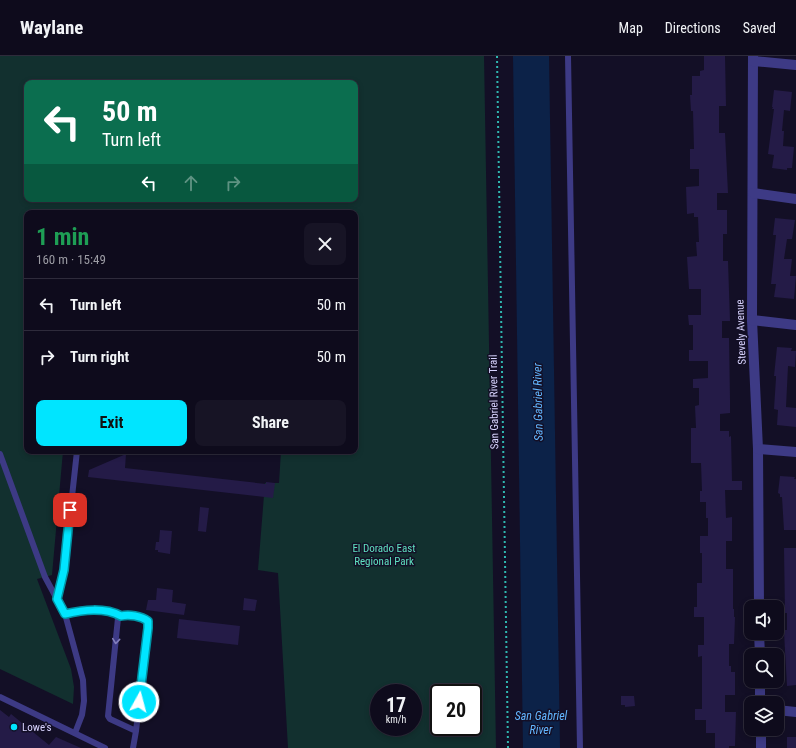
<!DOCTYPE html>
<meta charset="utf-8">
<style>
:root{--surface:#0e0b1c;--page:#171425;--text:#f1f3f6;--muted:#9b9ba3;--line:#2e2b3b;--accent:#00e5ff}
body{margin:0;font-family:"Roboto Condensed",sans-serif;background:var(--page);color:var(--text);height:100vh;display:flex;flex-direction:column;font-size:15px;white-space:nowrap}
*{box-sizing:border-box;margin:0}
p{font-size:13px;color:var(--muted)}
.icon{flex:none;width:22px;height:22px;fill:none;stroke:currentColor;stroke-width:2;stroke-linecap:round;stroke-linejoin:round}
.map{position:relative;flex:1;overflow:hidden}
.sheet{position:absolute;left:24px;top:154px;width:334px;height:244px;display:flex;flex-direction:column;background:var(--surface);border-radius:8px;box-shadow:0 2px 6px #0003,0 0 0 1px var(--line)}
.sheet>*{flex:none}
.guide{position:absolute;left:24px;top:24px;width:334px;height:122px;border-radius:8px;box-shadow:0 2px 6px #0003,0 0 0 1px var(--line);background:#0b6e4f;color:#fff;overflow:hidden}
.fabs{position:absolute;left:744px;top:544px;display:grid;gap:8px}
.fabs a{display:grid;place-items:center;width:40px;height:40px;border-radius:8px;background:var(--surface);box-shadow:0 2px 6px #0003,0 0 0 1px var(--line);font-size:20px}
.speed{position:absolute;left:370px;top:628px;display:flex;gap:8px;font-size:20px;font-weight:700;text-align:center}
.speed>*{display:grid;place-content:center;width:52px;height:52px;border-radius:50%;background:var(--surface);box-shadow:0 2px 6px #0003,0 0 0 1px var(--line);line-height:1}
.speed small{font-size:10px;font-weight:400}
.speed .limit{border:2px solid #111;border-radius:6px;background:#fff;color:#111}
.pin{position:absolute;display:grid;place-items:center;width:34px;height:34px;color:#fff;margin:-17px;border-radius:8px;box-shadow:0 2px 6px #0006}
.me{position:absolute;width:44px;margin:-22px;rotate:7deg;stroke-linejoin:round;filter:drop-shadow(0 0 3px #0008)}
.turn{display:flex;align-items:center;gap:14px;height:84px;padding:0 12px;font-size:18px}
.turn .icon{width:52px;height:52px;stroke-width:2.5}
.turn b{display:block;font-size:28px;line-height:34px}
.lanes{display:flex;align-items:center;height:38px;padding:0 12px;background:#0003;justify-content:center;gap:20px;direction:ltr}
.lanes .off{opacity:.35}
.round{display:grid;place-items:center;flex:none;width:42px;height:42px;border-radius:8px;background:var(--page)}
.head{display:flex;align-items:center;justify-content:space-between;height:68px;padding:0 12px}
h1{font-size:24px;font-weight:700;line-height:30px;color:#1e9e55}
.cta{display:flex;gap:8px;margin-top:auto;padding:8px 12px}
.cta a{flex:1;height:46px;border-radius:8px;background:var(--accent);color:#111;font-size:16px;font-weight:700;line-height:46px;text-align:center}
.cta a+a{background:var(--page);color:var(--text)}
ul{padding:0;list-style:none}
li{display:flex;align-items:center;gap:12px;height:52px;padding:0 12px;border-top:1px solid var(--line)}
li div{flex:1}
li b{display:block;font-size:15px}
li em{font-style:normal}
header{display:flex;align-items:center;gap:24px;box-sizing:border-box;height:56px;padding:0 20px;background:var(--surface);border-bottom:1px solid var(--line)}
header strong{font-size:19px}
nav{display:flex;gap:22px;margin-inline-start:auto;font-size:14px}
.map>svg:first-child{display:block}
</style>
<header>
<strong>Waylane</strong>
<nav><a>Map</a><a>Directions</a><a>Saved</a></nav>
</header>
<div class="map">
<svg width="796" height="692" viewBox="0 0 796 692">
<rect width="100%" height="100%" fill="#130f26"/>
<!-- green -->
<path fill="#12302f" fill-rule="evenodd" d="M0 0H484L496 692H288L278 517 258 514 265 427H279L281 395H355V157H27V395H63L52 519 37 523 71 613 74 631 73 648 0 613ZM27 27H355V143H27ZM379 637H413V671H379ZM439 637H473V671H439Z"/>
<!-- water -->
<path fill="#0c2248" d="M513 0H549L560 692H523Z"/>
<!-- building -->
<g fill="#241b47">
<path d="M704 0H725L726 50H719V77H725L728 137H717V154H727V178H723V205H728L730 265H722V282H729L730 344V357L720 358V375H729V381L731 380 732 425H742V434H725L726 462 732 461V485H726V513H733V553H734V561H735L734 588H729V610H731V616H735V639H725V656H736L735 690H729V692H715V677H706V664H695V653H702V600L698 601V589H704V561H694V551H697V527H702V497H700V480H708V462H706V446H700V435H702L701 407H691V372H696L695 350 699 349V332H693V323L708 322V305H689V294H693V269H689L688 259H701V233H689L687 201 697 200 696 186H699L698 161H694V157L687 158 686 131 699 130V113H690V93H694L693 55H691L690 39H692V20H700V15L704 14Z"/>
<path d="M774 34 792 36 790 55 784 54 782 75H784L783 90 794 91 792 112H787V114L772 112 774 99 768 98 774 53H772L773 51H772Z"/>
<path d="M775 162 795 164 792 183H787L784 203H792L790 220H796L794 243 774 241 776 228H771L776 179H773Z"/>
<path d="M777 291 792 292 791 295H796L795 311 788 310 786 351 796 352V371L777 369 778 354 774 353 776 322V320H774Z"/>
<path d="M126 398 125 412 266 428V426L275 427 273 442 88 421 89 414Z"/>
<path d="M780 420 795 421 794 423H796V474H784L782 441H780V438L778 437Z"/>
<path d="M200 451 209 452 206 476 198 475Z"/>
<path d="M160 474 172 475 170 498 158 496V494H155L156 486H159Z"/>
<path d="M784 492H796V629L787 630 784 576 785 574H787V557H785Z"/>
<path d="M157 532 173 534 172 546 186 548 184 559 146 554 148 544H156Z"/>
<path d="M244 542 257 544 255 555 243 554Z"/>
<path d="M179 563 240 570 238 589 177 582Z"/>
<path d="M621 640H634L635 650 625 651V649H621Z"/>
<path d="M0 654 9 661 11 658 49 689 56 681 81 692H0Z"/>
<rect x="787" y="681" width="9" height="11"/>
</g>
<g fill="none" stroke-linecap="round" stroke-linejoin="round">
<!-- path -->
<path stroke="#2fb8b0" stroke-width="2" stroke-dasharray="2 3" stroke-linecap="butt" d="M497 0 508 692"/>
<!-- lane -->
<g stroke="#3d3a85" stroke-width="6">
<path d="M568 0 580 692"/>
<path d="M0 398 45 521 65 558 83 624 84 645 82 659 75 677"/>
<path d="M57 543 64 514 77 395"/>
<path d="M65 558C83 554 104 551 121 560"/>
<path d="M0 641 105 692"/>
<path d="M133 692 136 675 148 572C148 570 149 568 148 566 145 559 123 558 118 562L108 660 110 663 136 675"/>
</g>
<!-- street -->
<g stroke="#3d3a85" stroke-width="10">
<path d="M753 0 752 264 758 393 759 551"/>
<path d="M753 5 796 9"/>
<path d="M753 137 796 143"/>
<path d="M752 264 796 269"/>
<path d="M758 393 796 396"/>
<path d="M759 577 760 599"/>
<path d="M760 625V647"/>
<path d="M777 654 796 656"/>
<path d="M761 673V692"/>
</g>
</g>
<!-- one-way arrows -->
<defs><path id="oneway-chevron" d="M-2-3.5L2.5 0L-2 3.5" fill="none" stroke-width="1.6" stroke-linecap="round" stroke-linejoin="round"/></defs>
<use stroke="#837fbc" href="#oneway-chevron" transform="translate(116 585) rotate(96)"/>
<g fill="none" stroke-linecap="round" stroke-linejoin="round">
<defs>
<path id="route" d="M70 454 64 514 57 543 65 558C83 554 104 551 121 560 129 558 141 560 148 565V572L139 646"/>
</defs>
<!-- route casing -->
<use href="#route" stroke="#0095a6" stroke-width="10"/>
<!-- route -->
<use href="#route" stroke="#00e5ff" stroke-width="7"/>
</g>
<!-- markers -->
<circle fill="#00e5ff" stroke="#130f26" stroke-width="1.5" cx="14" cy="671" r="4"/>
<g text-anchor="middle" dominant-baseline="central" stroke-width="3" stroke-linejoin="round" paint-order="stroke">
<!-- street labels -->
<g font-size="11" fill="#d9d4ff" stroke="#130f26">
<text transform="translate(741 276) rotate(-92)">Stevely Avenue</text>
<text transform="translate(494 346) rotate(-91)">San Gabriel River Trail</text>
</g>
<!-- park labels -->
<g font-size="11" fill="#5fe0c0" stroke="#130f26">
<text x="384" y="492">El Dorado East<tspan x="384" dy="13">Regional Park</tspan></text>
</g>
<!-- poi labels -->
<g font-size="11" fill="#d9d4ff" stroke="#130f26" text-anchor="start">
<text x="22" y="671">Lowe's</text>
</g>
<!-- water labels -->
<g font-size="12" font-style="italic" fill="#62b6ff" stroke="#130f26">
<text transform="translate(538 346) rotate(-91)">San Gabriel River</text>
<text x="541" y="660">San Gabriel<tspan x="541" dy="14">River</tspan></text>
</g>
</g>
</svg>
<div class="fabs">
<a><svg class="icon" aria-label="sound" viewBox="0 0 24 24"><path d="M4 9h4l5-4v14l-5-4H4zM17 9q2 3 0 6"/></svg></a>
<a><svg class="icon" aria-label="search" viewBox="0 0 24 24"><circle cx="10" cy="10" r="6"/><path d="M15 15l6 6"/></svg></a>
<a><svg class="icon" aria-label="layers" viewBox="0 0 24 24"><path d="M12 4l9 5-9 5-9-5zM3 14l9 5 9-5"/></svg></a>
</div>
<div class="speed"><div>17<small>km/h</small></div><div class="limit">20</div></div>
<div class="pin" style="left:70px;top:454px;background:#d93025"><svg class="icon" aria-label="arrive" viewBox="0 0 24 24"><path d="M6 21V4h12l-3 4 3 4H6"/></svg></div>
<svg class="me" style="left:139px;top:646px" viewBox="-20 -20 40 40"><circle r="17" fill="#00e5ff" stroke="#fff" stroke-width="3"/><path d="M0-11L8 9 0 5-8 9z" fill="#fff"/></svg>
<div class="guide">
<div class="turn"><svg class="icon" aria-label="left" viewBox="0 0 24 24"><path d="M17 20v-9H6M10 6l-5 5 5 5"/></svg><div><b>50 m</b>Turn left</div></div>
<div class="lanes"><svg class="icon" aria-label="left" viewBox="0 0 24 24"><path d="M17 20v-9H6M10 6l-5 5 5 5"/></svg><svg class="icon off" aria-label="ahead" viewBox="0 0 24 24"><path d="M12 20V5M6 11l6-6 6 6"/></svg><svg class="icon off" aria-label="right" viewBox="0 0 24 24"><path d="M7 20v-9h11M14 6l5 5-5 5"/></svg></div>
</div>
<section class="sheet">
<div class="head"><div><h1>1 min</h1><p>160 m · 15:49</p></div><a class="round"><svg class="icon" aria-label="close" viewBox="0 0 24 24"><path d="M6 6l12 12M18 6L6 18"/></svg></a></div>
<ul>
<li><svg class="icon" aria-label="left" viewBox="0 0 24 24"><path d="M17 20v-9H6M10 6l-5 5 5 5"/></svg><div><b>Turn left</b></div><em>50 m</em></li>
<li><svg class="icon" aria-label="right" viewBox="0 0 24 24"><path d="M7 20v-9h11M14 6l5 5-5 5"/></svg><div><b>Turn right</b></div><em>50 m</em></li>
</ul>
<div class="cta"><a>Exit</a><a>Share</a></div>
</section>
</div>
